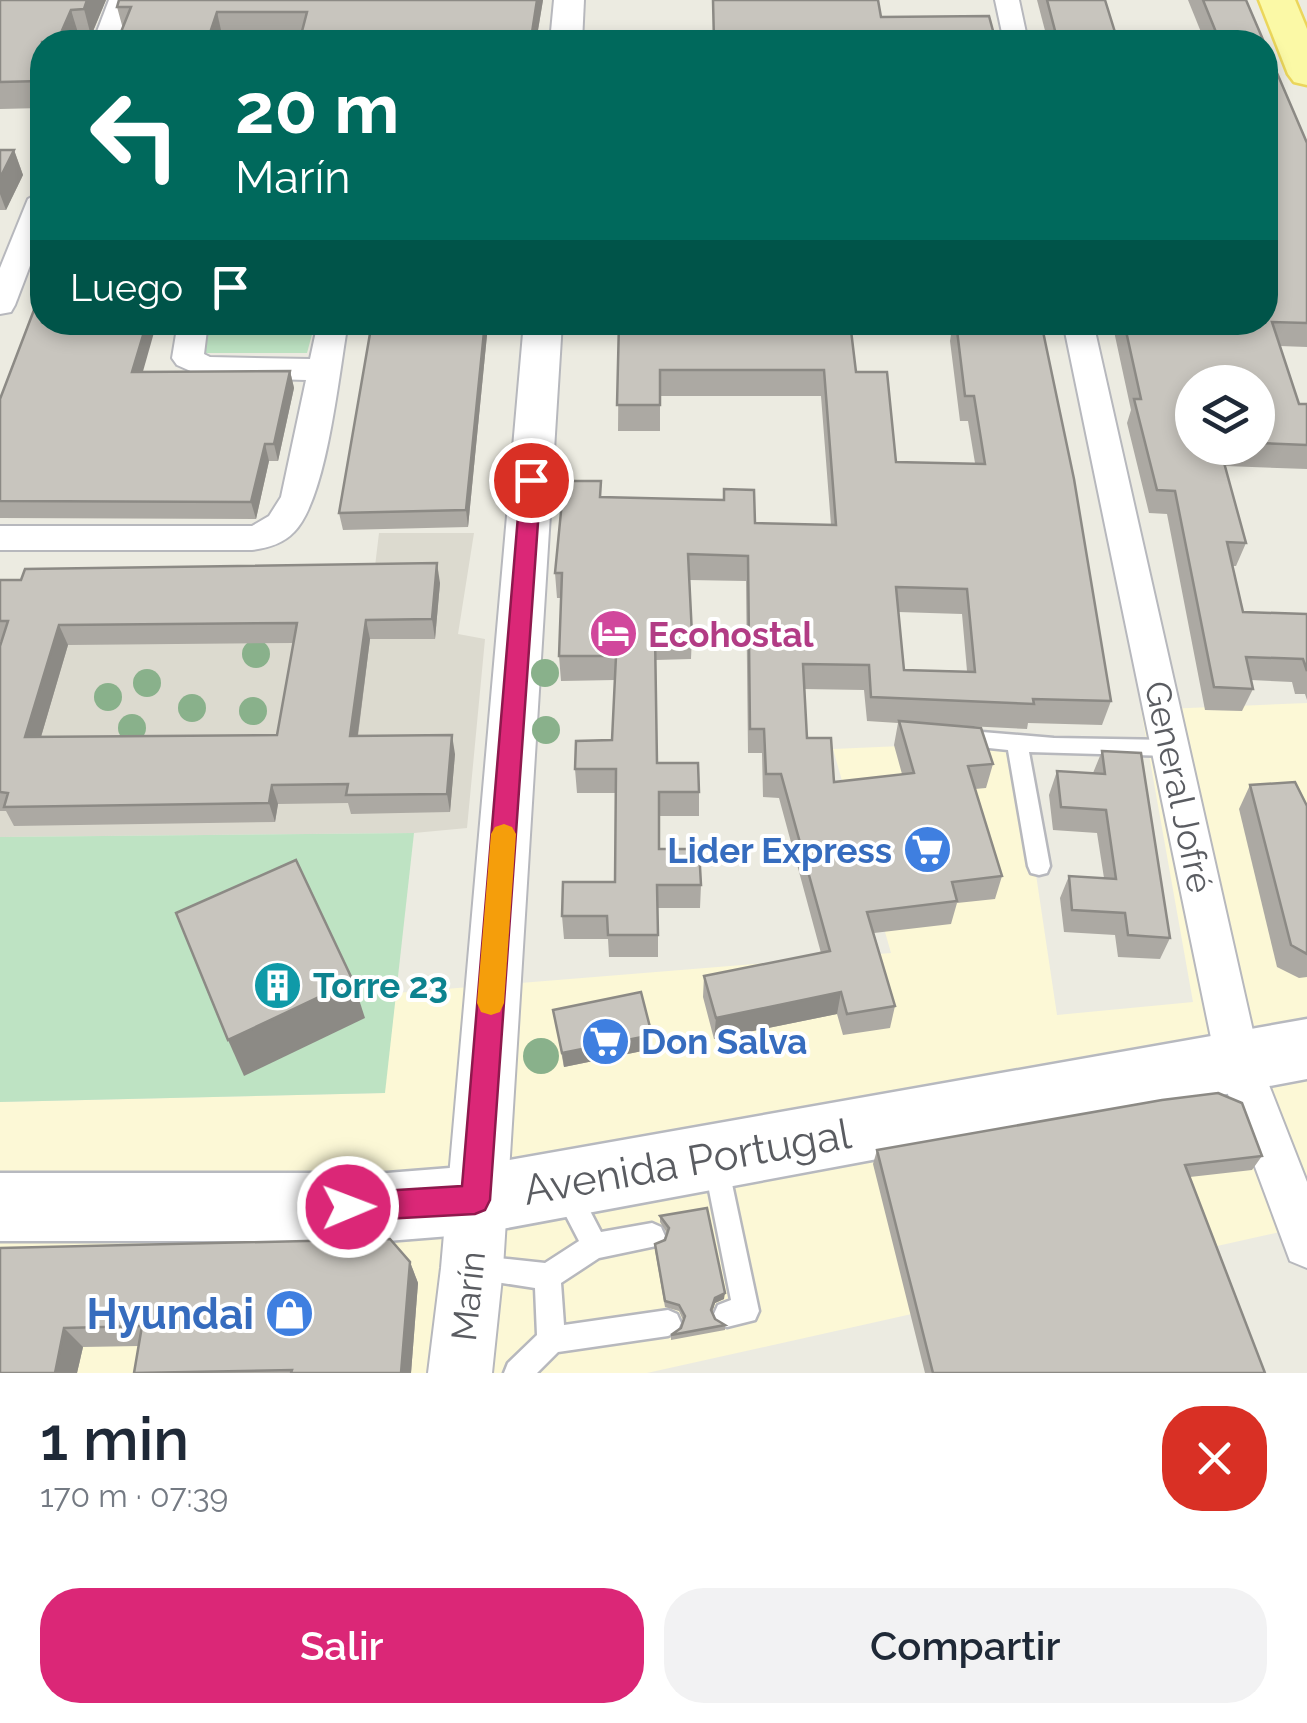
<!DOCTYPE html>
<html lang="es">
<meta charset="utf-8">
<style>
:root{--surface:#fff;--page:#f2f2f3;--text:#1f2937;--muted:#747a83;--accent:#db2777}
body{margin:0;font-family:Raleway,sans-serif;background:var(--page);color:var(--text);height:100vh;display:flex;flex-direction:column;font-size:38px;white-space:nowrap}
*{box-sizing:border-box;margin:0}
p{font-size:32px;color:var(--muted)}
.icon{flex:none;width:55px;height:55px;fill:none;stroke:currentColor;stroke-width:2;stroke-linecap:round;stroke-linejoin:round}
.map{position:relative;height:1373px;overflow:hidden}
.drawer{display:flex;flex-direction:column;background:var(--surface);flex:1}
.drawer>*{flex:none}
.hud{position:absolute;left:30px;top:30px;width:1248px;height:305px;border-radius:40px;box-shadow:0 5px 15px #0003;background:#00695c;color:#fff;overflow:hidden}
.controls{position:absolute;left:1175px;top:365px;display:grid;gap:20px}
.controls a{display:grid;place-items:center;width:100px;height:100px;border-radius:50%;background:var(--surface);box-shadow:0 5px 15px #0003;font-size:50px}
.pin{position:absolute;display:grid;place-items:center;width:85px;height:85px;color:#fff;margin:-42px;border:5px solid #fff;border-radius:50%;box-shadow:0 2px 10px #0007}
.me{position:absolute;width:110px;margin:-55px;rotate:89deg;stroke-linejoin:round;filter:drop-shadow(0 0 8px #0008)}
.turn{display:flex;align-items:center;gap:35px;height:210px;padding:0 40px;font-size:45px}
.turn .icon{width:130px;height:130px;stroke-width:2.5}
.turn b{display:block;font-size:70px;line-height:85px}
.then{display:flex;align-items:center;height:95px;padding:0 40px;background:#0003;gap:20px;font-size:38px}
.round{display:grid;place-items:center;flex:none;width:105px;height:105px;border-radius:40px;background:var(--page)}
.headline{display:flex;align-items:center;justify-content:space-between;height:170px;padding:0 40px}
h1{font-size:60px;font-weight:600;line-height:75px}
.button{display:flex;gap:20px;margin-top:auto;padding:20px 40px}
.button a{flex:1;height:115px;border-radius:40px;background:var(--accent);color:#fff;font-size:40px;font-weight:600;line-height:115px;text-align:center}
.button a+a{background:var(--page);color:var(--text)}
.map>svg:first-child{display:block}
</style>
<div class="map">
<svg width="1307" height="1373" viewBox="0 0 1307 1373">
<rect width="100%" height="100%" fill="#ecebe1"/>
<!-- commercial -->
<path fill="#fcf8d6" d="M1307 703V1226L647 1373H0V1102L384 1093 396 993 891 953 833 749 1016 741 1057 1015 1193 1002 1141 710Z"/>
<!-- education -->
<path fill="#dcdacf" d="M379 533H474L458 634 485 639 467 828 414 833 0 837V588L373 583Z"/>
<!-- green -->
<g fill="#bee3c3">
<path d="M208 323H315L307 353H199Z"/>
<path d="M414 833 385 1093 0 1102V837Z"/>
</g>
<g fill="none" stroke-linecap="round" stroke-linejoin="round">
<defs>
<g id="service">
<path d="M958 730 1054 738 1170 740 1177 742 1180 748 1177 754 1170 756 1029 752 1050 866 1047 873 1039 875 1031 873 1028 866 1008 750 951 744 948 738 951 732Z"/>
<path d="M716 1153 725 1156 728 1165 759 1311 755 1320 727 1327 718 1323 714 1314 718 1305 731 1300 704 1165 707 1156Z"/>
<path d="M566 1179 575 1182 601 1232 652 1223 661 1227 665 1236 661 1245 599 1258 561 1283 564 1325 668 1310 677 1314 681 1323 677 1332 668 1336 558 1352 537 1373H504L508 1363 537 1335 535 1288 470 1278 466 1269 470 1260 479 1256 545 1263 579 1241 553 1191 557 1182Z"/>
</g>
<g id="minor">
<path d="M109 0H133L117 42H93Z"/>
<path d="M995 0H1019L1028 42H1004Z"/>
<path d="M42 191V234L15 305 11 312 0 314V268L28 199Z"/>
<path d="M178 322H208L204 354 210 357 310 359 318 322H348C339 372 327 499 294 532 283 544 267 548 252 550H0V526H252L269 516 281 497 306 380 204 377 177 365 172 358Z"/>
<path d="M1063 322H1093L1260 1062 1307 1182V1268L1290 1261 1216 1062Z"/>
</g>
<g id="tertiary">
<path d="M554 0H584L582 42H550Z"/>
<path d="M524 322H562L503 1268 492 1373H428L441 1268Z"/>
</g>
<path id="secondary" d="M1307 1019V1079L475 1234 387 1241H0V1173H387L475 1166Z"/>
<path id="primary" d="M1259 0H1295L1307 29V85L1294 82 1288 74Z"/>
</defs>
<!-- service casing -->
<use href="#service" stroke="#b7b8bd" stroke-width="5"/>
<!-- minor casing -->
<use href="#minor" stroke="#b7b8bd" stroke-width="4"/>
<!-- tertiary casing -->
<use href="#tertiary" stroke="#b7b8bd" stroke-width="4"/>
<!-- secondary casing -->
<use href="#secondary" stroke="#b7b9bf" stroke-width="5"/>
<!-- primary casing -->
<use href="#primary" stroke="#ebd65b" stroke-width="5"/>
<!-- service -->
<use href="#service" fill="#fff" fill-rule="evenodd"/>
<!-- minor -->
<use href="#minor" fill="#fff" fill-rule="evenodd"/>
<!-- tertiary -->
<use href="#tertiary" fill="#fff" fill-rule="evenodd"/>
<!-- secondary -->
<use href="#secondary" fill="#fff" fill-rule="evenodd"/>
<!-- primary -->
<use href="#primary" fill="#fbf9a6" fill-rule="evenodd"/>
</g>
<!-- trees -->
<g fill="#89b18b">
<circle cx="256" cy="654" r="14"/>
<circle cx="545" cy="673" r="14"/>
<circle cx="147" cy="683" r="14"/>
<circle cx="108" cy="697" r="14"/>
<circle cx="192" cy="708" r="14"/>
<circle cx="253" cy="711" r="14"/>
<circle cx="132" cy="728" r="14"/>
<circle cx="546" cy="730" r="14"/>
<circle cx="541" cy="1056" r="18"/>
</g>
<!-- wall -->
<g fill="#aca9a3" fill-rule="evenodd">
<path d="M0 0H106L91 36 42 42V108L0 109Z"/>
<path d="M543 0 536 42H300V39H223L123 29 117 7Z"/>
<path d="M1037 0H1105L1118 42H1048Z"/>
<path d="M1188 0H1246L1264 42H1205Z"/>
<path d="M1307 143V347L1280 346 1299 404H1307V469L1225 466 1246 543 1236 566H1232L1243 612 1307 614V700L1305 694H1295L1292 682 1251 680 1253 689 1242 711 1205 710 1167 514 1149 513 1127 423 1131 410 1112 322H1265ZM1258 382V448H1192Z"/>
<path d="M0 150H14L23 175 6 210H0Z"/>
<path d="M372 322H486L487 335 468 527 343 530 339 513Z"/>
<path d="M619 322H896V324L850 325 856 372 896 462 975 463 968 421H960L950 341 953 322H1041L1111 701 1102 725 1028 723 1027 729 946 725 993 764 986 788 975 789 1002 876 995 899 957 903 951 924 874 933 895 1006 890 1028 843 1035 837 1014 714 1039 703 997 704 976 821 953 779 798 763 797 762 753H748L746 581 689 580 692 635 691 659 656 660 657 763 699 792V816H659V849L701 885 700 908H658V957H609L608 939H564L562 916 615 882 616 793H577L575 769 612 740 615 680 561 681 559 656 561 598H557L555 573 601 497 755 523 831 525 821 396H660V431H618ZM898 612 962 614 967 671 904 670ZM804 689 864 690 867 721 898 723 894 745 902 774 834 782 807 738Z"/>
<path d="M290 371 294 388 278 461H269L256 519 0 518V399L143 372Z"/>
<path d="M0 580 440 583 435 639H370L358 736 455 754 450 812 351 814 348 803 278 804 275 822 14 826 6 811H0V646L2 641H0ZM293 643 277 735 41 737 68 645Z"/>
<path d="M1102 751 1170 938 1160 959 1118 957 1115 935 1064 932 1060 898 1069 876 1104 878 1097 833 1053 830 1049 795 1057 771 1093 773Z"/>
<path d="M1250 785 1307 806V977L1299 978 1277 967 1239 809Z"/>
<path d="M553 1010 652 1035V1049L564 1067Z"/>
<path d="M877 1150 1262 1156 1252 1170 1190 1177 1265 1373H925L873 1164Z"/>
<path d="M660 1216 724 1299 715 1303 712 1312 715 1319 725 1325V1330L671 1340V1335L681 1328 683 1320 679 1311 665 1307 655 1250V1244L665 1240 667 1233 660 1222Z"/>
<path d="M0 1248 410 1262 418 1283 411 1373H134L139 1346 83 1347 77 1373Z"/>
</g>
<!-- shaded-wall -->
<g fill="#8c8a85">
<path d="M87 0H106L91 36 84 9Z"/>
<path d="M537 0H543L536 42H531Z"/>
<path d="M71 10 79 36 76 42H57Z"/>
<path d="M217 12 223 39 222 42H207Z"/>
<path d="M14 150 23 175 6 210 0 194V178Z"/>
<path d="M147 322H157L138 389 132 372Z"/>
<path d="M485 322 487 335 468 527 466 510Z"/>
<path d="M290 371 294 388 278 461 274 444Z"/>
<path d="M265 444 269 461 256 519 251 502Z"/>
<path d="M437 563 440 583 435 639 432 619Z"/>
<path d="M366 620 370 639 355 756 350 736Z"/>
<path d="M59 625 68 645 35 757 25 737Z"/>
<path d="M452 735 455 754 450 812 447 794Z"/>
<path d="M272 785 278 804 275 822 269 803Z"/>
<path d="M353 981 365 1018 244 1076 228 1040Z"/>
<path d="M841 992 837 1014 714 1039 716 1018Z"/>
<path d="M652 1035V1049L564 1067 562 1053Z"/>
<path d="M410 1262 418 1283 411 1373H401Z"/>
<path d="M725 1293 724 1299 715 1303 711 1316 715 1298Z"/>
<path d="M64 1328 83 1347 77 1373H55Z"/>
</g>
<!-- building -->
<g fill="#c8c5be" stroke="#8c8a85" stroke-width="2.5" fill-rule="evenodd">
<path d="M0 0H87L84 9 71 10 57 42H42L41 81 0 82Z"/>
<path d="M119 0H537L531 39H526V42H473L474 39 402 38 401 42H347V39H300L307 12H217L207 42H117L131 7H117Z"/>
<path d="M713 0H878L881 17 989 16 996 42H714Z"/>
<path d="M1047 0H1105L1118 42H1058Z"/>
<path d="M1203 0H1246L1264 42H1220Z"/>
<path d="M1265 45 1307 143V323L1272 322 1299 404H1307V445L1258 443V382H1192V448H1220L1246 543 1227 542 1243 612 1307 614V671L1303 659 1246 657 1253 689 1214 687 1175 491 1157 490 1134 399H1141L1124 322H1265Z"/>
<path d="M0 150H14L0 178Z"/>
<path d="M42 289V322H147L132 372 290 371 274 444H265L251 502 0 501V399Z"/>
<path d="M372 322H485L466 510 339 513Z"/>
<path d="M619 322H850L856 372H887L896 462 985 464 974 396H965L956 322H1041L1074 479 1111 701 1033 699 1034 704 871 697 869 665 803 664 807 738H831L834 782 914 773 899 721 981 728 993 764 968 766 1002 876 952 882 957 901 867 912 895 1006 847 1014 841 992 716 1018 704 976 830 951 781 774H766L764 729H750L748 556 688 554 692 635H655L657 763H698L699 792H659V849H699L701 885H657L658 935H608L607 916H562L563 882H615L616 769H575L576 741 612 740 616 656H559L562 573H555L564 481H601L600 497 724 500V489L754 490 755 523 836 525 824 370H660V405H617ZM896 587 967 589 975 672 904 670Z"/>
<path d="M437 563 432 619 366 620 350 736 452 735 447 794 346 795 348 784 272 785 269 803 4 807 8 793 0 792V646L8 621H0V580H21L25 569ZM297 623 277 735 25 737 59 625Z"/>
<path d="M1102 751 1141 753 1170 938 1128 935 1125 913 1072 910 1069 876 1116 879 1106 810 1061 807 1057 771 1105 774Z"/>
<path d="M1295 782 1307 806V954L1291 945 1250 785Z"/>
<path d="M296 860 353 981 228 1040 176 913Z"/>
<path d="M641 992 652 1035 562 1053 553 1010Z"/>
<path d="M1218 1093 1242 1103 1262 1156 1185 1165 1265 1373H933L877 1150 1162 1100Z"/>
<path d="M707 1208 725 1293 715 1298 711 1310 715 1319 725 1325 671 1335 681 1328 685 1316 679 1305 665 1301 655 1244 665 1240 669 1228 660 1216Z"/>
<path d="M390 1239 410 1262 401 1373H291L292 1370 134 1373 142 1326 64 1328 55 1373H0V1248Z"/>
</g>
<!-- route -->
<path fill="#db2777" stroke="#8e194d" stroke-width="2.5" d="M531 473 541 480 490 1200 485 1210 475 1214 348 1221 338 1217 334 1207 338 1197 348 1193 462 1186 521 480Z"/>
<!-- slow -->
<path fill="#f59e0b" d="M504 824 512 827 516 834 504 1003 500 1012 491 1015 481 1012 477 1003 491 834 495 827Z"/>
<!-- icons -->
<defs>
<symbol id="hotel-disc" viewBox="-11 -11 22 22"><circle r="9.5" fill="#d1479c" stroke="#fff"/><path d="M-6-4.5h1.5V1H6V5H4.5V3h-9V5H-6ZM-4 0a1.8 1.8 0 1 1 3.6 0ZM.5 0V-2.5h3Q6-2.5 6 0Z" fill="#fff"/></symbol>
<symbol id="supermarket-disc" viewBox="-11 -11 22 22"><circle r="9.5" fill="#3f7fe0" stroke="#fff"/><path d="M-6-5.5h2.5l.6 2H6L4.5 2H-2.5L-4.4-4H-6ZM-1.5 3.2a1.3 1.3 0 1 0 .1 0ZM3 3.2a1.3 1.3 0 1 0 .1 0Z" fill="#fff"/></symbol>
<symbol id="building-disc" viewBox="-11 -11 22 22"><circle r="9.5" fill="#0f9aa8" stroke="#fff"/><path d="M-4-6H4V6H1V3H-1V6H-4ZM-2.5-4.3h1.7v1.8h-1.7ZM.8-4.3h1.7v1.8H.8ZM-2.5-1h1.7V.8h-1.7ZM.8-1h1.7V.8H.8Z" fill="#fff"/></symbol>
<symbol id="shop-disc" viewBox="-11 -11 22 22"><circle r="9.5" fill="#3f7fe0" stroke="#fff"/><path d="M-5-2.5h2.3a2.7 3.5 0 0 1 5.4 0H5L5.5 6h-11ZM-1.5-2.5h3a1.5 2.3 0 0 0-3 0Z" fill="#fff"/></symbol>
</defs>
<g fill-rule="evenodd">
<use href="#hotel-disc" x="586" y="606" width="55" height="55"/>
<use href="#supermarket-disc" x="900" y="822" width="55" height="55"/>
<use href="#building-disc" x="250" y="958" width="55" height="55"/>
<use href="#supermarket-disc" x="578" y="1014" width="55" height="55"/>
<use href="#shop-disc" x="262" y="1286" width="55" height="55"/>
</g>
<g text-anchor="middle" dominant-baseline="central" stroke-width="8" stroke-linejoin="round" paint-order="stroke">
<!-- hotel labels -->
<g font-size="35" font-weight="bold" fill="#b23c85" stroke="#fff" text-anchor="start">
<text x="648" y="634">Ecohostal</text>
</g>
<!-- street labels -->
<g font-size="35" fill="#5a5c61" stroke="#fff">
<text transform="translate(1179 787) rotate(78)">General Jofré</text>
<text transform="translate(468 1296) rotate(-84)">Marín</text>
</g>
<!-- shop labels -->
<g font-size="35" font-weight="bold" fill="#366cbe" stroke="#fff" text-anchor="end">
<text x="892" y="850">Lider Express</text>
<text x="641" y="1041" text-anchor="start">Don Salva</text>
</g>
<!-- culture labels -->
<g font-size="35" font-weight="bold" fill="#0d838f" stroke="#fff" text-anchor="start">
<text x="313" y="985">Torre 23</text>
</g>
<!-- near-street labels -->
<g font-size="42" fill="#5a5c61" stroke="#fff">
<text transform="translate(687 1162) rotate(-10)">Avenida Portugal</text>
</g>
<!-- near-shop labels -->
<g font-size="42" font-weight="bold" fill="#366cbe" stroke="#fff" text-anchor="end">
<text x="254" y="1314">Hyundai</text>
</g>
</g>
</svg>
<div class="controls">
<a><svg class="icon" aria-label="layers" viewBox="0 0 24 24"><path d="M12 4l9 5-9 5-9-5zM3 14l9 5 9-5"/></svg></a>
</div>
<div class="pin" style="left:531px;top:480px;background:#d93025"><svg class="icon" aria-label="arrive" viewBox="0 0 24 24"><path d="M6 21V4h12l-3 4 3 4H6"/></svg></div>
<svg class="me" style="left:348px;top:1207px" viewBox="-20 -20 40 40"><circle r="17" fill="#db2777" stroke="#fff" stroke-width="3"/><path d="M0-11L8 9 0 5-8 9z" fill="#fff"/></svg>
<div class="hud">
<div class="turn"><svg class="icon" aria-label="left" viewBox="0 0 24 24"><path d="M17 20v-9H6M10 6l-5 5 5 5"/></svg><div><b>20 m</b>Marín</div></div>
<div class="then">Luego<svg class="icon" aria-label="arrive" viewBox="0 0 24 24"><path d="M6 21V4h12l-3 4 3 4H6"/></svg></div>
</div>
</div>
<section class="drawer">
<div class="headline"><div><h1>1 min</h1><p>170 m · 07:39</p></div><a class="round" style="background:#d93025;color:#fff"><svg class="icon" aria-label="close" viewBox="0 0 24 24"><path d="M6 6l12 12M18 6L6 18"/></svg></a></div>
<div class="button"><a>Salir</a><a>Compartir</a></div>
</section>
